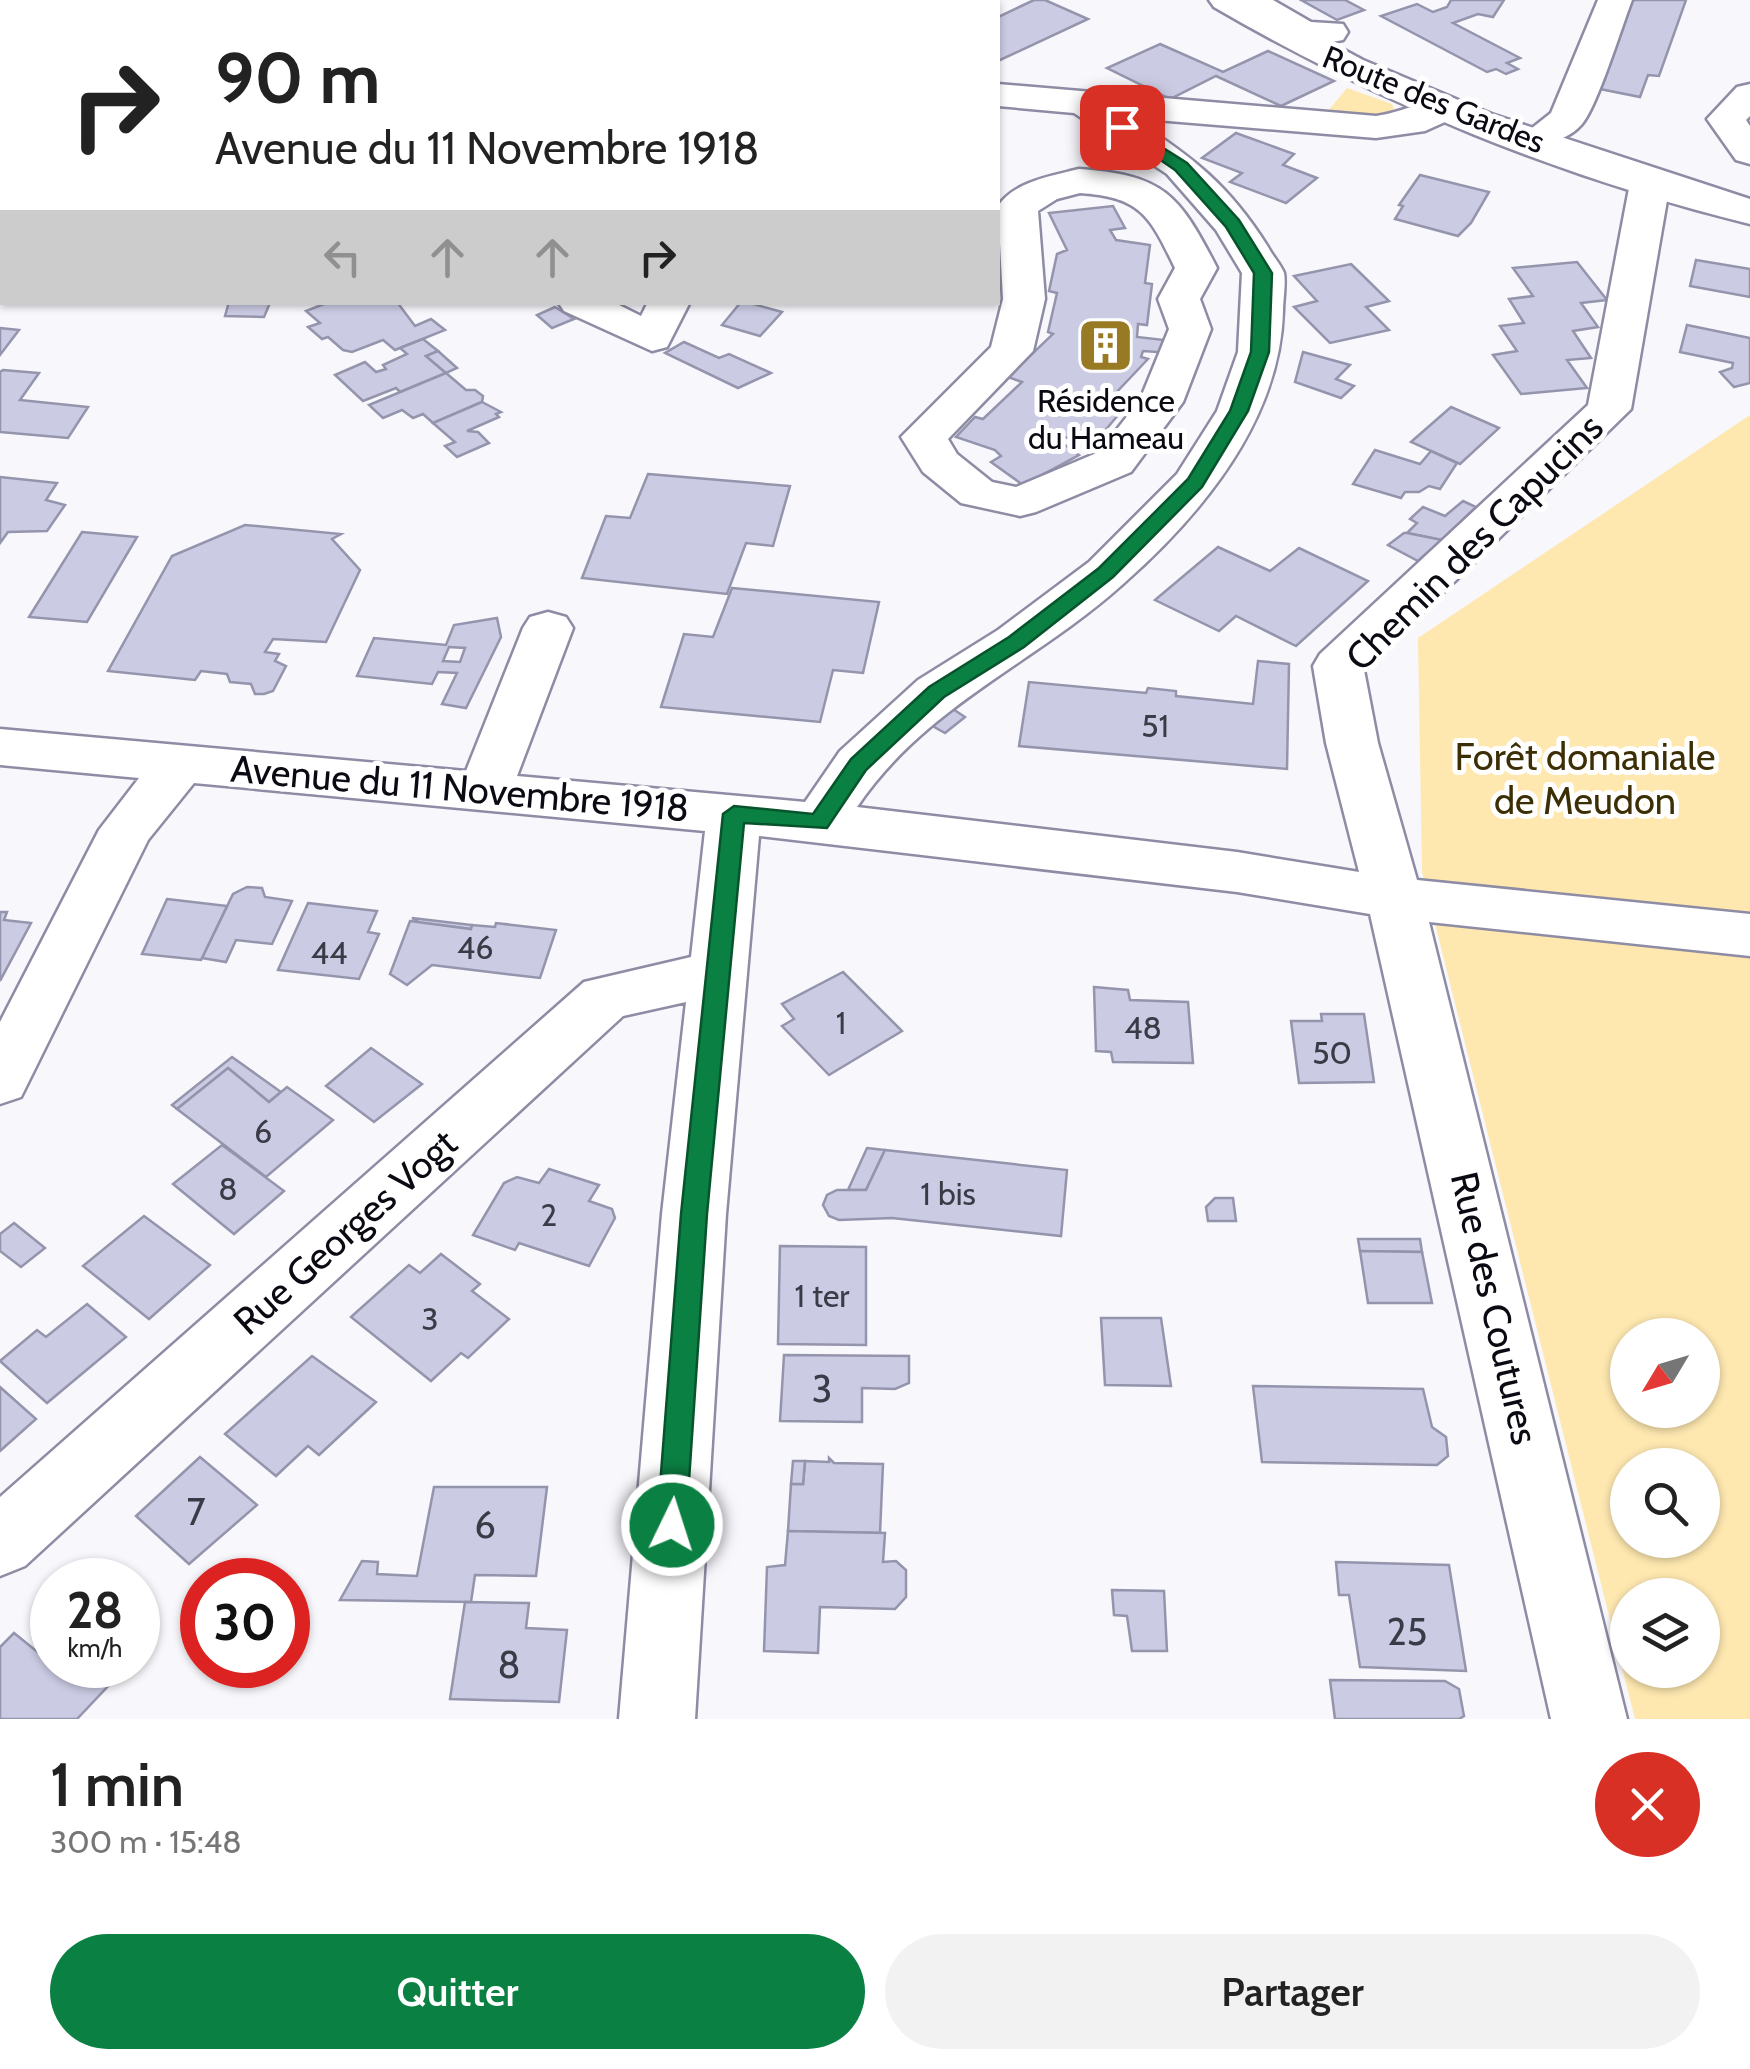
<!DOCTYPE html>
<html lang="fr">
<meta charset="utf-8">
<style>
:root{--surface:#fff;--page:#f2f2f2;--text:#222;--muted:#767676;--accent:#0b8043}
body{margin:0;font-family:Cabin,sans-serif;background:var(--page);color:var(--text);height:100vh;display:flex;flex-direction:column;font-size:38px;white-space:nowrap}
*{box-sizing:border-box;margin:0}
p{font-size:32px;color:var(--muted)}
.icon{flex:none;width:55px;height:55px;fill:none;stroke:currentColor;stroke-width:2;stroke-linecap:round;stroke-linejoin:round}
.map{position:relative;height:1719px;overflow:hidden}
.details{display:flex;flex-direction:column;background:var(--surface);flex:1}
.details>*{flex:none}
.top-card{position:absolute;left:0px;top:0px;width:1000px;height:305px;box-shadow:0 2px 8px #0004;background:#fff;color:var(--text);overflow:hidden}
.needle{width:65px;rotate:232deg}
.controls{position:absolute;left:1610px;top:1318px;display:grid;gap:20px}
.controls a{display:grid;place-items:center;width:110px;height:110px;border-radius:50%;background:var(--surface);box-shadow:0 2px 8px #0004;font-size:50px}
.speed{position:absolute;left:30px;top:1558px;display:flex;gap:20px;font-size:50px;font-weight:700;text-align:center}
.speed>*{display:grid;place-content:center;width:130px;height:130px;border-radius:50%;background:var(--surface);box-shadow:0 2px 8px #0004;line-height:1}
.speed small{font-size:25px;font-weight:400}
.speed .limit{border:15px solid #d22;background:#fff;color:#111}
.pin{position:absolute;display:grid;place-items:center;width:85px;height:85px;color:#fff;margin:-42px;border-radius:20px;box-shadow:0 5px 15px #0006}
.me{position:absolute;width:110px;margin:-55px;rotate:4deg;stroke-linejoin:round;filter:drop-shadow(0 0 8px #0008)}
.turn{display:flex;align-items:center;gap:35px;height:210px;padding:0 50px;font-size:45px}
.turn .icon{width:130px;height:130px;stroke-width:2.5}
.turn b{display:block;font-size:70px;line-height:85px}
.lanes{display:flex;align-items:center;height:95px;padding:0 50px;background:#0003;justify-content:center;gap:50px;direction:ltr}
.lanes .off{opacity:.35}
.round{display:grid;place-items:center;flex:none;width:105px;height:105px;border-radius:52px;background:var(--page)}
.summary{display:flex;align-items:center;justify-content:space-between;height:170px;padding:0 50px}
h1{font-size:60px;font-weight:600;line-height:75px}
.action{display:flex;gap:20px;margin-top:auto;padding:20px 50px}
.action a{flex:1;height:115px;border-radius:60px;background:var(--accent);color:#fff;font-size:40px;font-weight:600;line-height:115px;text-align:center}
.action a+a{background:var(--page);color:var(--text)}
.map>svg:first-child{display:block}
</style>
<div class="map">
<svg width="1750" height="1719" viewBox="0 0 1750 1719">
<rect width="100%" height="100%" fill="#f7f7fc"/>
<!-- green -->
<g fill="#fee8b0" fill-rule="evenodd">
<path d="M1347 88 1392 104 1394 109 1386 115 1328 111Z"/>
<path d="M1750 415V1719H1635L1422 872 1418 638ZM1628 1335H1702V1410H1628ZM1628 1465H1702V1540H1628ZM1628 1595H1702V1670H1628Z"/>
</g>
<!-- building -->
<g fill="#cbcbe4" stroke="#9594ad" stroke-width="2.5" fill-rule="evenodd">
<path d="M1034 0H1045L1088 19 998 61V17Z"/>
<path d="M1301 0H1345L1364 10 1337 20Z"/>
<path d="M1451 0H1504L1493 17 1478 14 1453 23 1520 58 1507 63 1518 69 1506 74 1496 69 1487 72 1381 16 1417 4 1433 12 1447 7Z"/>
<path d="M1628 0H1686L1659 76 1648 75 1640 97 1595 88Z"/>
<path d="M1160 44 1223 72 1268 51 1334 81 1281 106 1216 76 1170 99 1107 68Z"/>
<path d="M1236 133 1294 154 1283 165 1317 178 1286 203 1230 182 1242 173 1202 158Z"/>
<path d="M1420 175 1489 192 1471 223 1458 236 1395 219 1403 206 1399 205Z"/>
<path d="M1113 206 1125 228 1110 230 1116 240 1150 245 1145 283 1152 284 1147 325 1138 324 1137 337 1173 341 1171 353 1143 351 1141 357 1148 359 1114 395 1130 401 1097 440 1091 446 1053 433 1051 435 1079 455 1023 485 991 462 1001 456 995 450 956 437 975 417 983 419 1022 382 1008 377 1053 334 1048 332 1057 293 1049 291 1057 254 1067 250 1049 213Z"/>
<path d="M1696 260 1750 269V297L1690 286Z"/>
<path d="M1577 262 1607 300 1581 303 1598 327 1573 331 1591 358 1567 360 1587 388 1521 394 1493 355 1517 351 1500 326 1524 323 1509 299 1533 296 1513 268Z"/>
<path d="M1351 264 1389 301 1366 307 1389 330 1330 343 1294 307 1317 301 1294 276Z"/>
<path d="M229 302 261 303H270L264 317 225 316Z"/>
<path d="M329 302H397L415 326 431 319 445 330 395 350 383 340 352 352 343 350 328 337 322 339 308 327 320 323 306 311Z"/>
<path d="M741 302H746L782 312 760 336 722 325Z"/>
<path d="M555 307 574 319 552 328 537 315Z"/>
<path d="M1687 325 1750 338V383L1734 387 1720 372 1732 368 1733 363 1680 352Z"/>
<path d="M0 328 19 330 0 355Z"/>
<path d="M423 339 438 351 426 356 446 373 400 392 396 388 363 401 335 375 365 362 376 372 386 369 383 365 407 354 400 348Z"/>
<path d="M684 342 719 358 729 354 771 373 738 388 665 353Z"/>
<path d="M438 351 457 368 446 373 426 356Z"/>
<path d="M1303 352 1350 365 1336 379 1354 386 1341 398 1295 382Z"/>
<path d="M3 370 39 373 20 400 88 407 68 438 0 432V372Z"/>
<path d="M446 373 466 390H475L483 396 482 402 433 423 423 414 413 418 402 410 383 418 369 405Z"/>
<path d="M482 402 501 412 496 414 499 417 467 431 478 432 489 443 457 457 445 446 455 442 433 423Z"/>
<path d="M1451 407 1499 428 1460 464 1411 442Z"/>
<path d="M1375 450 1420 464 1431 451 1457 463 1440 489 1429 486 1419 492H1405L1401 498 1353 484Z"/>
<path d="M648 474 790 486 773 546 746 543 727 594 582 578 606 516 630 518Z"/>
<path d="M0 477 57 483 46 500 65 505 47 531 8 532 0 543Z"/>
<path d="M1463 501 1476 507 1442 540 1407 533 1417 523 1410 519 1423 507 1445 516Z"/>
<path d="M245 525 341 534 332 539 360 570 326 642 273 639 265 652 279 654 275 661 286 666 273 691 264 694H255L251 684 230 682 227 674 201 671 195 680 108 671 172 556Z"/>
<path d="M82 532 137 537 87 622 29 617Z"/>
<path d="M1404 533H1407L1442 540 1418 561 1388 545Z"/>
<path d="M1218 547 1270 571 1299 548 1368 581 1296 646 1236 616 1219 631 1155 600Z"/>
<path d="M732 588 879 602 863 673 833 670 820 722 661 707 684 634 713 637Z"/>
<path d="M497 618 501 637 466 708 442 704 457 673 438 672 432 684 357 676 374 638 446 645 454 625ZM449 647 465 648 460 662 443 661Z"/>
<path d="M1258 661 1289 664 1287 769 1019 746 1029 682 1146 693 1148 688 1176 691V696L1253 704Z"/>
<path d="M950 707 965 717 945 733 929 724Z"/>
<path d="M247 887 262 888 265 897 292 901 272 944 236 940 226 962 202 958 233 894Z"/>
<path d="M167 899 227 906 201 960 142 954Z"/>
<path d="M308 903 377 911 368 932 379 934 359 979 278 970Z"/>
<path d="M0 912H7L4 920 31 923 0 981Z"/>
<path d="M412 918 472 925 471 929 420 923Z"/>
<path d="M410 921 471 929 472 925 495 927 496 923 556 930 540 978 432 965 407 985 390 974Z"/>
<path d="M843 972 902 1031 829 1075 782 1026 794 1019 782 1004Z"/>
<path d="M1094 987 1128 990 1130 1000 1188 1002 1193 1063 1113 1062 1111 1052 1096 1051Z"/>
<path d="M1321 1014H1364L1374 1082 1299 1083 1291 1021H1322Z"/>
<path d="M371 1048 422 1084 374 1122 326 1086Z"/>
<path d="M232 1057 281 1092 269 1102 228 1068 177 1109 172 1105Z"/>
<path d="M228 1068 269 1102 287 1087 333 1120 266 1177 177 1109Z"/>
<path d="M222 1145 284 1191 234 1234 173 1184Z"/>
<path d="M867 1148 885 1150 866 1190H848Z"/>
<path d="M885 1150 1067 1170 1061 1236 892 1218 839 1220 829 1216 823 1205 827 1195 837 1190H866Z"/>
<path d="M549 1169 599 1185 589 1201 612 1209 615 1218 589 1266 519 1243 515 1250 473 1235 504 1183 517 1177 539 1183Z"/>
<path d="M1215 1198H1233L1236 1221H1208L1206 1207Z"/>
<path d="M144 1216 210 1265 149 1319 83 1266Z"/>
<path d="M14 1223 45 1248 21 1267 0 1251V1234Z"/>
<path d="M1358 1239H1420L1422 1252 1360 1251Z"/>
<path d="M780 1246 866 1247V1345L778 1344Z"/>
<path d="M1360 1251 1422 1252 1432 1303H1368Z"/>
<path d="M441 1254 480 1284 472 1291 509 1319 468 1358 461 1353 431 1381 351 1317 409 1265 420 1273Z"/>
<path d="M87 1304 126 1337 47 1403 0 1361 37 1330 46 1337Z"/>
<path d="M1101 1318H1161L1171 1386 1105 1385Z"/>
<path d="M784 1355 909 1356V1383L895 1389 862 1388V1422L780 1421Z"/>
<path d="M312 1356 376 1402 319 1455 308 1446 276 1476 225 1434Z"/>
<path d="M1253 1386 1423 1389 1432 1427 1446 1437 1448 1456 1437 1465 1262 1462Z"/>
<path d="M0 1387 36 1419 0 1451Z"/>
<path d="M200 1457 257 1505 189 1564 136 1516Z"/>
<path d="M829 1458 834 1463 883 1464 880 1533 788 1531 791 1484H803L805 1461 829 1462Z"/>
<path d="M793 1461H805L803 1484H791Z"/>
<path d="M434 1487H547L536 1576 475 1575 471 1602 340 1600 362 1561 378 1562 377 1574 417 1576Z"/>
<path d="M788 1531 885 1533 883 1562 896 1561 906 1570V1597L895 1609 820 1607 818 1653 764 1651 767 1567 785 1565Z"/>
<path d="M1336 1562 1449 1565 1466 1671 1360 1667 1349 1595H1339Z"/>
<path d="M1112 1590 1164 1591 1167 1651H1132L1127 1616 1114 1615Z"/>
<path d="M465 1602 529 1603 526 1628 567 1630 559 1702 450 1699Z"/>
<path d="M138 1624 154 1637 138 1655Z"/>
<path d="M14 1633 40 1654 52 1644V1665H128L77 1719H0V1647Z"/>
<path d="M1330 1680 1445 1681 1459 1689 1464 1716 1459 1719H1335Z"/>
</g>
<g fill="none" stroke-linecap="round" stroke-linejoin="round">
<defs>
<g id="minor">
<path d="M1232 0H1273L1311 22 1343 24 1348 32 1343 40C1305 49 1254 33 1232 0Z"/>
<path d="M1598 0H1632C1622 26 1597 107 1582 124 1569 139 1551 144 1533 140L1527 132 1551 113Z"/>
<path d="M0 50 2 51V73L0 72Z"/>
<path d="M998 84 1376 116C1403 113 1432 95 1456 101L1462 109 1456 117 1425 131 1376 138 1132 118C1193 157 1229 185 1268 247 1272 255 1281 265 1284 273 1286 284 1283 300 1283 311 1280 421 1202 514 1123 584 1034 664 926 705 857 807L1237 852 1359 872 1326 743 1313 666 1320 654 1588 405 1630 183 1636 175 1650 171 1664 175 1670 183 1631 409 1364 670 1378 743 1417 880 1750 914V956L1429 922 1627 1719H1551L1370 914 1237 892 759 836 726 1214 695 1719H619L662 1214 686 1002 623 1016 25 1566 0 1576V1497L584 982 691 957 705 831 194 783 148 840 21 1097 0 1104V1022L99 830 139 778 0 765V729L466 771 523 628 530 617 548 612 566 617 573 628 517 776 805 802 840 751 918 680 998 630 1089 562 1177 474 1217 411 1238 352 1242 273 1216 230 1167 174 1074 113 998 106Z"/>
<path d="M1750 84V116L1746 120 1750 126V164L1736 160 1707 119 1737 87Z"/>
<path d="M1079 169C1164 175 1179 194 1217 268L1200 299 1211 329 1183 402 1131 472 1036 512 1020 516 961 503 923 472 901 437 991 347 1003 299 998 206C1015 181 1052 176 1079 169ZM1080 193C1141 197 1150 216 1175 268L1158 299 1169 329 1140 400 1099 452 1016 487 992 482 957 454 948 439 1033 351 1045 299 1038 211 1057 199Z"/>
<path d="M558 302H613L641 316 648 302H690L667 347 652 351 564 311Z"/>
</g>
<path id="major" d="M1209 0H1251L1363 60 1494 115 1750 199V224C1563 178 1380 104 1214 7Z"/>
</defs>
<!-- minor casing -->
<use href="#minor" stroke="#8d8ca4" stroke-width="5"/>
<!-- major casing -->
<use href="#major" stroke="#8d8ca4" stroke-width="5"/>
<!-- minor -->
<use href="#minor" fill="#fff" fill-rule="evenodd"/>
<!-- major -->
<use href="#major" fill="#fff" fill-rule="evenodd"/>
</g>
<!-- route -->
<path fill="#0b8043" stroke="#07532c" stroke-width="2.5" d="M1122 122 1187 163 1239 220 1272 273 1269 352 1248 411 1202 487 1113 577 1024 647 944 697 866 770 827 828 744 823 707 1214 686 1525 682 1535 672 1538 661 1535 657 1525 681 1214 723 814 734 806 813 814 851 759 929 687 1009 637 1099 568 1188 479 1230 411 1251 352 1254 273 1226 227 1175 170 1117 130 1115 127Z"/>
<!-- icons -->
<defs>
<symbol id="building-square" viewBox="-11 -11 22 22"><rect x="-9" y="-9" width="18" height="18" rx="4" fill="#977a23" stroke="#fff"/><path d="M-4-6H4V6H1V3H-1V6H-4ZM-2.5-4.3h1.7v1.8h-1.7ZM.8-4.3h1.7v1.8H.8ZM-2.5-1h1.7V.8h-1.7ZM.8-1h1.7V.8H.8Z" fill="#fff"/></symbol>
</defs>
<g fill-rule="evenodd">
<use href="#building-square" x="1074" y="314" width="63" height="63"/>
</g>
<g text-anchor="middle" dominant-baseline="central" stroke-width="10" stroke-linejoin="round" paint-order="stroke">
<!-- far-street labels -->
<g font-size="32" fill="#0b0a13" stroke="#fff">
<text transform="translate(1434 99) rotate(22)">Route des Gardes</text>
</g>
<!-- far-poi labels -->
<g font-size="32" fill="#0b0a13" stroke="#fff">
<text x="1106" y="400">Résidence<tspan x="1106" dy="37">du Hameau</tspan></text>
</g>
<!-- number labels -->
<g font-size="32" fill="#3b3a47">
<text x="1155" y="725">51</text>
<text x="475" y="947">46</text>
<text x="329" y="952">44</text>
<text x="841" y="1022">1</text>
<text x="1143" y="1027">48</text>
<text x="1332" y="1052">50</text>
<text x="263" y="1131">6</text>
<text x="228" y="1188">8</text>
<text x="948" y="1193">1 bis</text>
<text x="549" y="1214">2</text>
<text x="822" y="1295">1 ter</text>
<text x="430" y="1318">3</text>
</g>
<!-- street labels -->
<g font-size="38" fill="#0b0a13" stroke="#fff">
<text transform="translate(1474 542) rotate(-45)">Chemin des Capucins</text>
<text transform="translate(460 788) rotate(5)">Avenue du 11 Novembre 1918</text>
<text transform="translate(345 1232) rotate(-42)">Rue Georges Vogt</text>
<text transform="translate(1495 1308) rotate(77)">Rue des Coutures</text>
</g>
<!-- park labels -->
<g font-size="38" fill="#3d2f05" stroke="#fff">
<text x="1585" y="756">Forêt domaniale<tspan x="1585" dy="44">de Meudon</tspan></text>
</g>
<!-- near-number labels -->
<g font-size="38" fill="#3b3a47">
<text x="822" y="1388">3</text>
<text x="196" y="1511">7</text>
<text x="485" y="1524">6</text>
<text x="1407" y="1631">25</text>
<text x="509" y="1664">8</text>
</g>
</g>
</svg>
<div class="controls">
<a><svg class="needle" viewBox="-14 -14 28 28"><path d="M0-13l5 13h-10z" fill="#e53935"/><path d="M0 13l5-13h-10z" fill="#767676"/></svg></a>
<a><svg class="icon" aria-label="search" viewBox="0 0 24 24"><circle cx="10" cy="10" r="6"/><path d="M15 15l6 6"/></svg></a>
<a><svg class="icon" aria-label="layers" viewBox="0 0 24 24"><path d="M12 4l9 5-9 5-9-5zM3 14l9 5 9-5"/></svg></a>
</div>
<div class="speed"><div>28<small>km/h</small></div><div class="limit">30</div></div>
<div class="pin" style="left:1122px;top:127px;background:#d93025"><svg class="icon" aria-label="arrive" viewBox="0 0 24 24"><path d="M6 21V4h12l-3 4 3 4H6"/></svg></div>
<svg class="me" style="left:672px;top:1525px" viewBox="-20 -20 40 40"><circle r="17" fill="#0b8043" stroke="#fff" stroke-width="3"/><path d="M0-11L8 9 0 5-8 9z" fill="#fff"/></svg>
<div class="top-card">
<div class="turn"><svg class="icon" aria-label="right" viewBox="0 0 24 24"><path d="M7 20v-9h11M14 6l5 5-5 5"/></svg><div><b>90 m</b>Avenue du 11 Novembre 1918</div></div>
<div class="lanes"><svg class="icon off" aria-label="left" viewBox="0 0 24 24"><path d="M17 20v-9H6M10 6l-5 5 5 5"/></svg><svg class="icon off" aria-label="ahead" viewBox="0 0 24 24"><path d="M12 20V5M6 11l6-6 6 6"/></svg><svg class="icon off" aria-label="ahead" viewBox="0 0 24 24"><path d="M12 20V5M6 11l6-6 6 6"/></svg><svg class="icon" aria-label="right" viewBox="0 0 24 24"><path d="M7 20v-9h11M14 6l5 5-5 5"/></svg></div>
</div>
</div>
<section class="details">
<div class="summary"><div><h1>1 min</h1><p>300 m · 15:48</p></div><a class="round" style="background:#d93025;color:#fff"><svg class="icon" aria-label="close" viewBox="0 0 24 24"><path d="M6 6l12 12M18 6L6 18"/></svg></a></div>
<div class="action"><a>Quitter</a><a>Partager</a></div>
</section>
